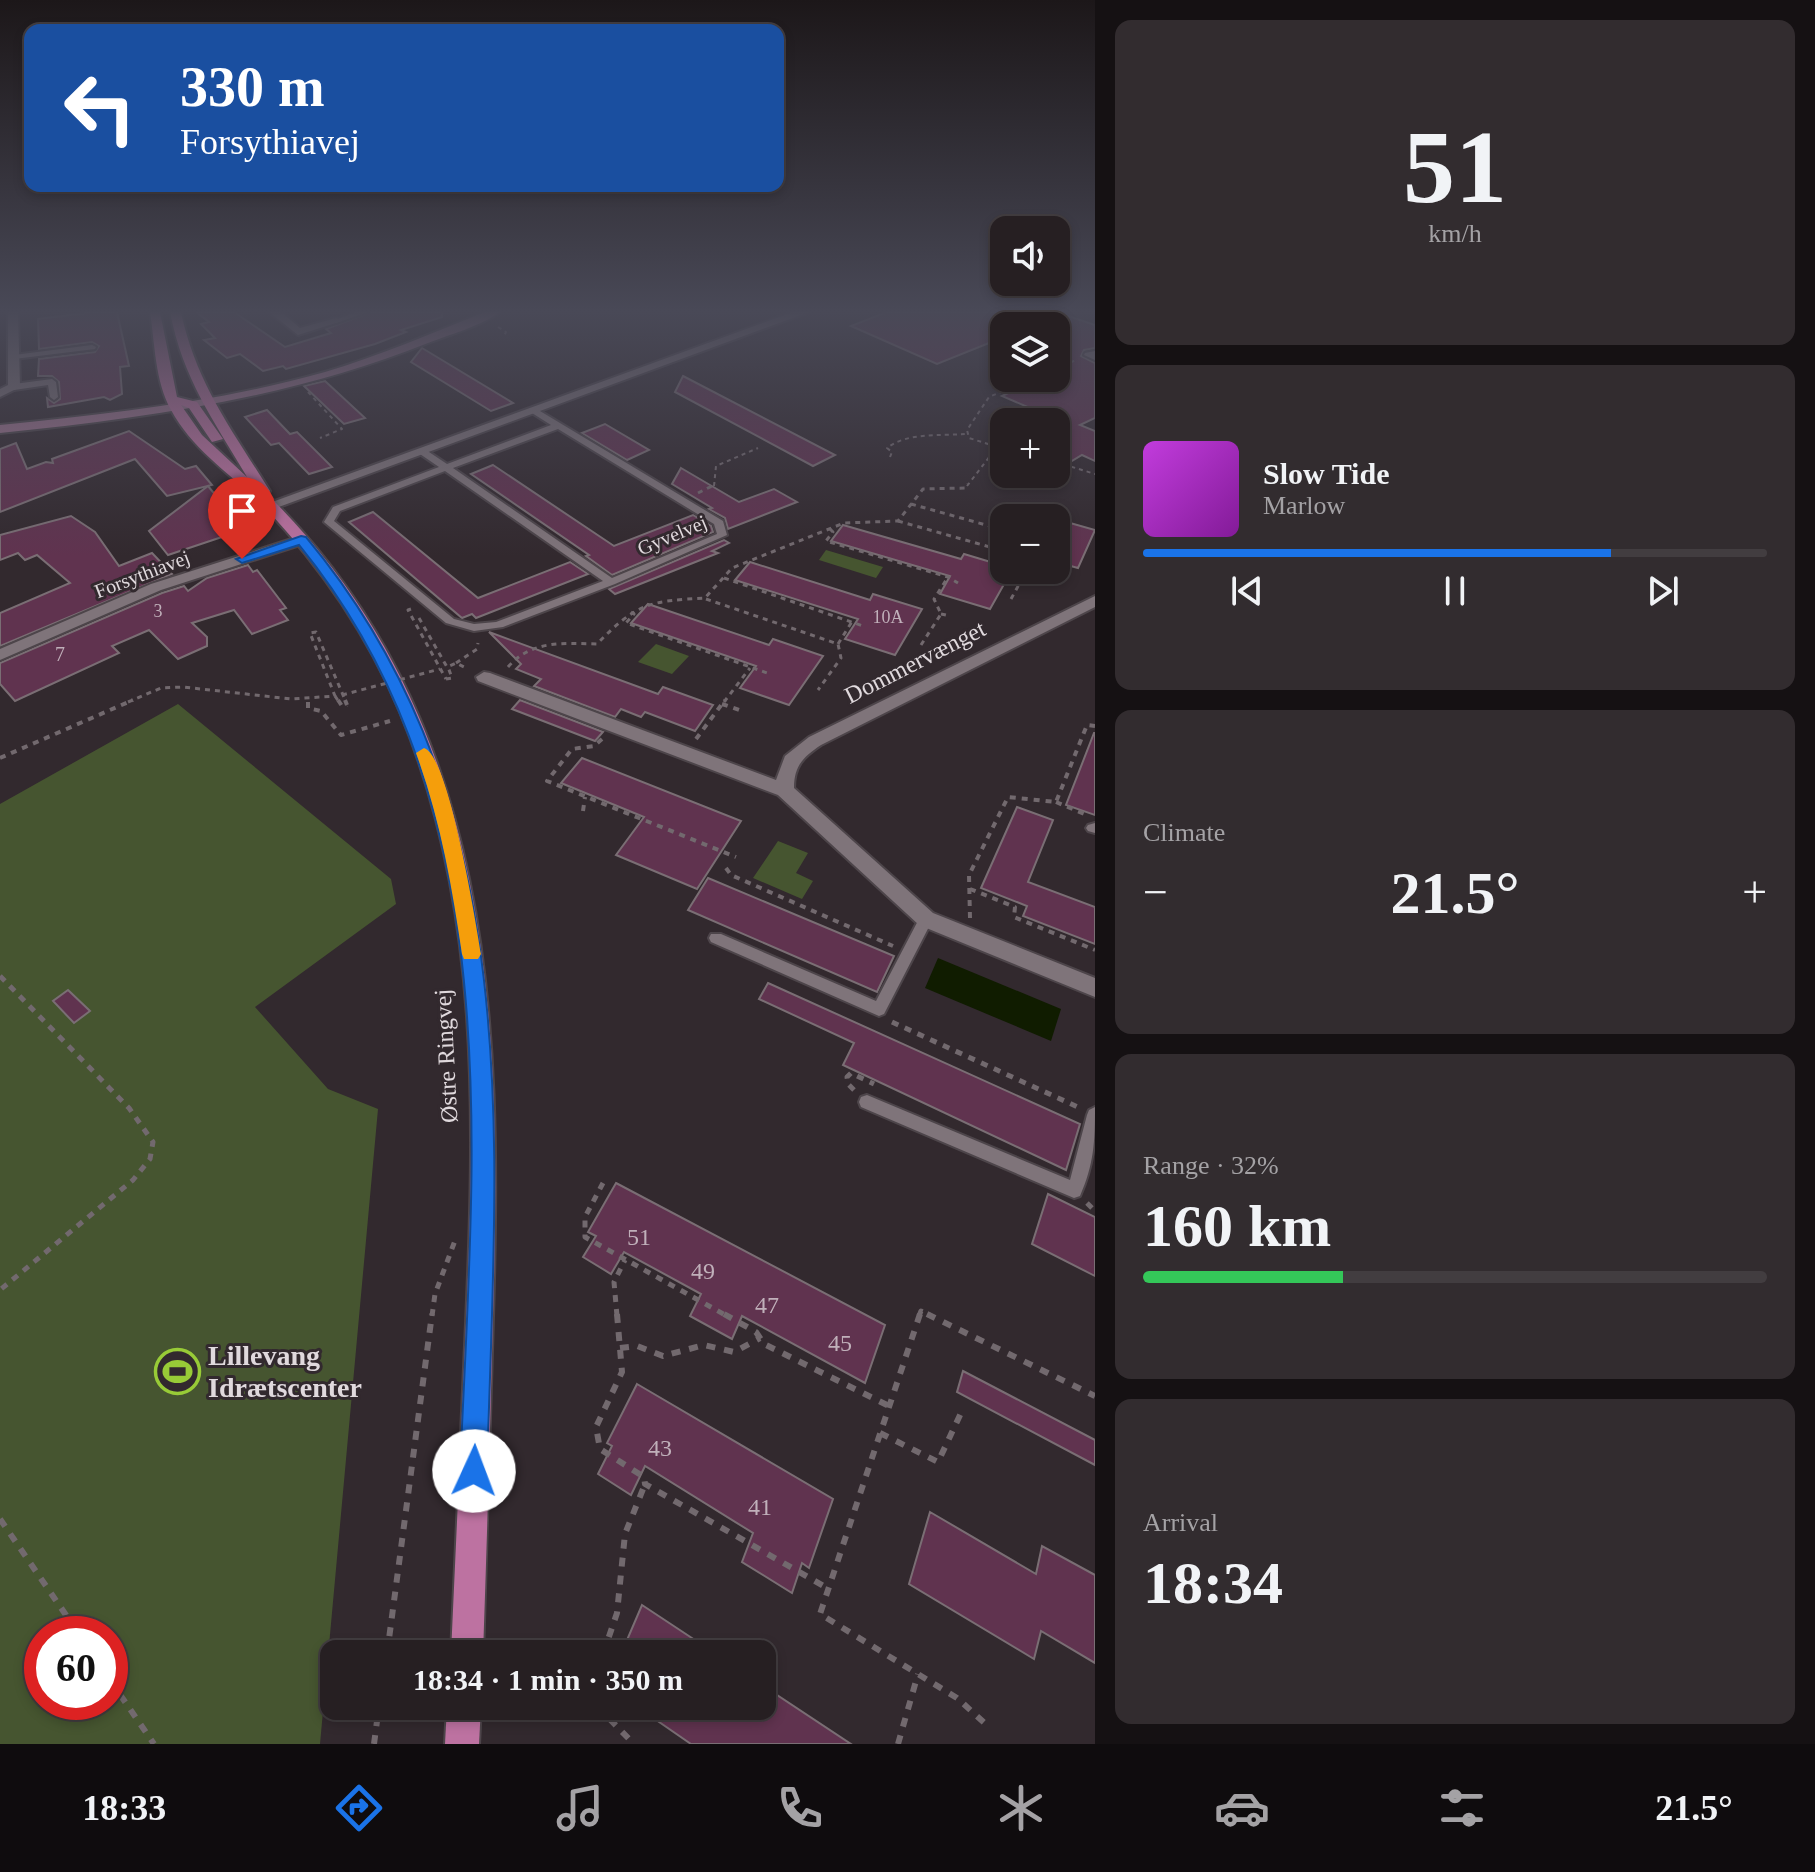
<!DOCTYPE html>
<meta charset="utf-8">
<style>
:root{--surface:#261f22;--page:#322c2f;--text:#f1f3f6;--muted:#a4a2a5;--line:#423d40;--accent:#1a73e8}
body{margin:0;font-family:Georgia,serif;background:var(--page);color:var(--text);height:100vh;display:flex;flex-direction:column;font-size:30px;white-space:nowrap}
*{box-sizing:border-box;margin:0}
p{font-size:26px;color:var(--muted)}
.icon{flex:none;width:44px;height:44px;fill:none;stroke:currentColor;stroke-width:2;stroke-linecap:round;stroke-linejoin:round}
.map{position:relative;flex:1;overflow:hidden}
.panel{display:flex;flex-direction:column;gap:20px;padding:20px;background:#151113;width:720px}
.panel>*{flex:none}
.top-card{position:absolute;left:24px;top:24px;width:760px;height:168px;border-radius:16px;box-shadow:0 4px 12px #0003,0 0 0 2px var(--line);background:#1a4fa0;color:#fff;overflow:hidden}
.buttons{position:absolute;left:990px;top:216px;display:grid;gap:16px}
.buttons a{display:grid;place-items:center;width:80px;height:80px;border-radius:16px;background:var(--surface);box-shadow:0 4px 12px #0003,0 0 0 2px var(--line);font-size:40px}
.speed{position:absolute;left:24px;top:1616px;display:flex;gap:16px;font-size:40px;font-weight:700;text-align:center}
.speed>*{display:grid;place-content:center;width:104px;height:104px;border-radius:50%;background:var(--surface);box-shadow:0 4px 12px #0003,0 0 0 2px var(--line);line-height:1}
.speed .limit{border:12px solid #d22;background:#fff;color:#111}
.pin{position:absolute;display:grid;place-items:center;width:68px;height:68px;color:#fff;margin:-82px -34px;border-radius:50% 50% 50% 0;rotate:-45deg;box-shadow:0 0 8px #0007}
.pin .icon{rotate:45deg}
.me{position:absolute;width:88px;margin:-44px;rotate:2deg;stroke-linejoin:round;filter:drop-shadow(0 0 6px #0008)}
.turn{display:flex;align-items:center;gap:28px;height:168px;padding:0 24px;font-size:36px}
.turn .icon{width:104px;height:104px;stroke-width:2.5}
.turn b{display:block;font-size:56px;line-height:68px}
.big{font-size:60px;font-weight:700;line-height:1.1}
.panel .widget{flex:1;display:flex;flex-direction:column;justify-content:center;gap:12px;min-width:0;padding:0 28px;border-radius:16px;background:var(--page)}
.panel .dial{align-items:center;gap:0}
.dial b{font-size:104px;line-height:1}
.song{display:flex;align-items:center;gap:24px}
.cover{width:96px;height:96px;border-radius:12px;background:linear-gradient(135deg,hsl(290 70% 55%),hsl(290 70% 35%))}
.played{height:8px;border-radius:4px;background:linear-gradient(90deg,var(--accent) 75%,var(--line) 75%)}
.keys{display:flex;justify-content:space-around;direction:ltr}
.heat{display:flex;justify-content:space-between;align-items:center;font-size:44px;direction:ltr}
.charge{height:12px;border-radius:6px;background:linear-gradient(90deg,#34c759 32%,var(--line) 0)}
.trip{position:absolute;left:320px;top:1640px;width:456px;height:80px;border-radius:16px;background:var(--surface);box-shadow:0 4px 12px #0003,0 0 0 2px var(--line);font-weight:700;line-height:80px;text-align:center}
.tab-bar{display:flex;height:128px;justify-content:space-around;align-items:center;background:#0f0c0e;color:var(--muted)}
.tab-bar .icon{width:56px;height:56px}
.tab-bar .on{color:var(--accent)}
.tab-bar b{font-size:36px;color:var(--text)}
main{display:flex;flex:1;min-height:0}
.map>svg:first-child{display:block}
.green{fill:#465530;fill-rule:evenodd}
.water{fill:#101c00}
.building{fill:#60334f;stroke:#7a6e74;stroke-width:2}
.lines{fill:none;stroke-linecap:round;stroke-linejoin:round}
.lane-casing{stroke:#4d454a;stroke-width:4}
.street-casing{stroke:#4d454a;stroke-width:4}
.secondary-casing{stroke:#4d454a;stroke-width:4}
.primary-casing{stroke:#4d454a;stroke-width:4}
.path-far4{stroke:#72696e;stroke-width:2;stroke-dasharray:4 4;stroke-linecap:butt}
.path-far3{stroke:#72696e;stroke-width:3;stroke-dasharray:5 5;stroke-linecap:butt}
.path-far2{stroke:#72696e;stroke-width:4;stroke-dasharray:6 6;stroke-linecap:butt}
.path-far1{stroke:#72696e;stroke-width:5;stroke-dasharray:7 7;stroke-linecap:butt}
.path{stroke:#72696e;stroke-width:6;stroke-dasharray:9 9;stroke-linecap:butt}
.lane{fill:#7f747a;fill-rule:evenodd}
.street{fill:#7f747a;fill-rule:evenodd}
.secondary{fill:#9e738e;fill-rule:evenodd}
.primary{fill:#bd72a1;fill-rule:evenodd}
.path-bridge{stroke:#72696e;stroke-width:3;stroke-dasharray:5 5;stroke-linecap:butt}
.route{fill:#1a73e8;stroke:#114b97;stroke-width:2}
.slow{fill:#f59e0b}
.labels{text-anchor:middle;stroke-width:6;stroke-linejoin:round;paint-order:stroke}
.far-number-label{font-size:18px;fill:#c0b0ba}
.far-street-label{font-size:20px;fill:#e0d9dd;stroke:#32292e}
.number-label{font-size:20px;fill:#c0b0ba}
.street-label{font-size:24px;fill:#e0d9dd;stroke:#32292e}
.near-number-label{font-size:24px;fill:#c0b0ba}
.near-poi-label{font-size:28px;font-weight:bold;fill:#e0d9dd;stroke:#32292e;text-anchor:start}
</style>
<main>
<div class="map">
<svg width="1095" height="1744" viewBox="0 0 1095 1744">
<rect width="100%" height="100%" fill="#32292e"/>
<g class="green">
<polygon points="826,550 883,567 876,578 819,560"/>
<polygon points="656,644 689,656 672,674 638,662"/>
<path d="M178,704L391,879L396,904L255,1007L328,1089L378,1109L320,1744H0V804ZM42,1634H110V1702H42Z"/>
<polygon points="778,841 808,853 796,873 813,881 802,899 753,878"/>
</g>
<polygon class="water" points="938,958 1061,1009 1051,1041 925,988"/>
<g class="building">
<polygon points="95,312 117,312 129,366 120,367 122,394 110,400 104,397 48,407 47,398 54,403 60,399 59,382 52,376 38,376 39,359 95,352 99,346 92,342 39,349 38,319"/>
<polygon points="196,312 234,312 285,347 331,333 326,329 371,312 442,312 442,317 401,330 406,332 375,344 286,369 283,366 263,371 240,354 227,358 204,340 215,338 201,324 209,322"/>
<polygon points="887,312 1004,312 1004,337 937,364 851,326"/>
<polygon points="1056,312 1095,325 1095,348 1084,350 1081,356 1095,363 1095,418 1080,425 1095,431 1095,461 1082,455 1070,462 1056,455 1056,419 1002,396 1040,378 1056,378"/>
<polygon points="422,348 513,403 491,411 411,362"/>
<polygon points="683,376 835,455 813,466 675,392"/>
<polygon points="325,381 365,418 344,424 304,386"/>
<polygon points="267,410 290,434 297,432 332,467 309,474 279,443 271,445 245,417"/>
<polygon points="605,424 649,450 627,460 582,433"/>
<polygon points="129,431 185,469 196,466 212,485 167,496 135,459 0,512 0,449 16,443 27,469 46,462 53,463 52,459"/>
<polygon points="493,465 614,546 693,515 711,526 713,532 612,575 586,556 589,555 471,474"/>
<polygon points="681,468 739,502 774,489 797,502 728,529 725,518 709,509 712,508 672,484"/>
<polygon points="208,486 235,519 216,525 225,536 168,555 149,531"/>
<polygon points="373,512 478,598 570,562 588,574 476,618 472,614 462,618 349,522"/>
<polygon points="71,516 95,532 119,566 152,553 172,574 0,646 0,613 70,583 37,555 25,560 18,553 0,560 0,535"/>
<polygon points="1056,519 1095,530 1078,568 1056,562"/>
<polygon points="843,525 961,559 964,554 1004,566 1004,570 1012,570 990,609 940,594 950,576 831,541"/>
<polygon points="724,540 729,543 712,551 718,553 615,594 609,589"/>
<polygon points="750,562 870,600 873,594 922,609 895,655 845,639 858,619 735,580"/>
<polygon points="248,565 253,572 257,570 286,608 280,610 288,620 252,634 234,610 192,623 207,637 207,646 178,659 149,630 112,646 119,653 15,701 0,684 0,663 162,593 184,586 188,591 207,578"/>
<polygon points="648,604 769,645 773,639 823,656 789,705 740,688 756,666 631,623"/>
<polygon points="489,632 658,694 663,687 713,705 695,731 645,712 641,717 621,709 615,717 534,686 541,679 516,669 521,664"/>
<polygon points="520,700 603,732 595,741 512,709"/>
<polygon points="1094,733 1095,733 1095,815 1066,805"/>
<polygon points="582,758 741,821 697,889 616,855 644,817 561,783"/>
<polygon points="1017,807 1053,820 1028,882 1095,907 1095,944 1023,916 1027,906 981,888"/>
<polygon points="708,878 894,956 877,992 688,910"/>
<polygon points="768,983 1080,1124 1066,1170 843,1065 854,1043 759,999"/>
<polygon points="68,990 90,1011 74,1023 53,1001"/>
<polygon points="616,1183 885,1325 865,1383 742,1316 732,1339 690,1316 701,1294 624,1252 611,1274 583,1257 596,1236 588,1232"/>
<polygon points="1048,1194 1095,1217 1095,1276 1032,1244"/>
<polygon points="963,1371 1095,1440 1095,1465 957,1392"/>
<polygon points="637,1384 833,1499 809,1568 802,1563 792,1593 742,1562 753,1533 645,1466 631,1495 598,1474 612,1446 607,1443"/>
<polygon points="930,1512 1036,1574 1042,1546 1095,1575 1095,1663 1041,1631 1034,1659 909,1584"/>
<polygon points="642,1605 716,1654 621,1654"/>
<polygon points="762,1685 851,1744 691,1744 636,1706 762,1706"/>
</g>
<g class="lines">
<defs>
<g id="lane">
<polygon points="356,312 368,312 336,323 332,321"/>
<polygon points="92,345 96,347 95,349 14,359 10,357 14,355"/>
<polygon points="1095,351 1095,360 1084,355 1085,353"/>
<polygon points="52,379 56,382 58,397 54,400 50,397 48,385 14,390 10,387 14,384"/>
<path d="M535,408L723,521L727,535L615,584L503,627L474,631L446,623L324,522L333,507L439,467L420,454V450H426L447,464L551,425L532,413L531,411ZM558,429L714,524L717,534L612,578L453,468ZM445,471L603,581L496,622L474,624L454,619L334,521L340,511Z"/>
<polygon points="1095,823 1095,833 1088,831 1086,828 1088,825"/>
<polygon points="926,913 931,915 933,919 884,1014 879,1016 711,942 709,938 711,934 721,934 876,1001 921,915"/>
<path d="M867,1095L1070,1180L1087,1115L1089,1110L1095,1107C1095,1142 1094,1164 1080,1196L1074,1198L861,1107L859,1102L861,1097Z"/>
</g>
<g id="street">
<polygon points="8,312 18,312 20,387 0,397 0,389 8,385"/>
<polygon points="269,312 281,312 300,328 336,318 342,321 298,335"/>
<polygon points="793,312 809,312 276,508 264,505"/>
<polygon points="301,536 308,540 306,543 161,590 0,660 0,649 151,584"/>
<path d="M1095,596V607L821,745C803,757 794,766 794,788L933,913L1095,978V997L919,925L778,795L478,681L476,677L484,672L490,673L776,780L785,756L809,737Z"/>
</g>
<path id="secondary" d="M485,312H500C481,326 451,334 428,343C290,398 147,418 0,433V425C109,414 219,402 325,372C379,356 432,333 485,312Z"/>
<g id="primary">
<path d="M150,312H160L177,397L197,402L223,439L212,442L189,408L181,405L202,435L247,477C213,419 183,379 170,312H181C196,383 232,430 270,491L267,494C495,719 502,1019 493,1317C490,1430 487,1542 483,1654H451C456,1544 461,1433 466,1323C475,1117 481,906 400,712C369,638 321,566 265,508C234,476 193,451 171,410C155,381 155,345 150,312Z"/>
<polygon points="447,1706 481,1706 479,1744 445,1744"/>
</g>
</defs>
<use href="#lane" class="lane-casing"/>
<use href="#street" class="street-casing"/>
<use href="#secondary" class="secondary-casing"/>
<use href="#primary" class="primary-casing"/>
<g class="path-far4">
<polyline points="498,327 506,332 504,336"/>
<polyline points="1056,369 1076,360"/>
<polyline points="308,392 342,429 320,438"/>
<polyline points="1004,449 969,438 967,430 989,397 1034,378"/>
<path d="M890,457L892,452L887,448C907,432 941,436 966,434"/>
<polyline points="1056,462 1095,474"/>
<polyline points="714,486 716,466 758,448"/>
<polyline points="967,486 997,447"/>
</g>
<g class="path-far3">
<polyline points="698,493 716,484"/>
<polyline points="911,504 1004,530"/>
<polyline points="898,521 1004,551"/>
<polyline points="830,529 833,532 826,541 948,577 958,583"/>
<polyline points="1027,571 1037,570"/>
<polyline points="724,578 863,626"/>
<polyline points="706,599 838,644 841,658 818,690"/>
<polyline points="1011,599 1027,570"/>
<polyline points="411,609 408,610 446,679"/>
<polyline points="631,612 634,614 626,623 770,674"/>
<polyline points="941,614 950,616"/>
<polyline points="419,618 447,667 456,663 468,669"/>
<polyline points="838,644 853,620"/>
<polyline points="921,645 941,614 934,599 948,577"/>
<polyline points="456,663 477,649 478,643"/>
<path d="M508,667C531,640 564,643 597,644C637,603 649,601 705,598L732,568L844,523L898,521L923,489L965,488L968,484"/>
<polyline points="446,679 452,678 448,667"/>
<polyline points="335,696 339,702"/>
<polyline points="128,702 161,688 183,687 291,699 335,696 310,633 316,632 346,702"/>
<polyline points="724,702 750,668"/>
</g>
<g class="path-far2">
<polyline points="338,700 342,706 347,705"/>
<polyline points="345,700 347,705"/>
<polyline points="308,702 308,708 321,711 341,735 390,721"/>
<polyline points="722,704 742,711"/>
<polyline points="602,739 594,746 572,749 547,781 736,857"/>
<polyline points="696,739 725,700"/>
<polyline points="0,758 133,700"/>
<polyline points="1056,802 1087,815"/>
<polyline points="583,811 585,797"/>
<polyline points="726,868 731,875 893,946"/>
<polyline points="970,889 1015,907 1014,917 1095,950"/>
<polyline points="970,918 969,875 1008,797 1056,802 1087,725 1095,726"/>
</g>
<g class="path-far1">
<polyline points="0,976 129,1108 153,1142 150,1159 133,1180 0,1290"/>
<polyline points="892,1022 1080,1108"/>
<polyline points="854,1090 848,1084 847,1077 851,1073 874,1084"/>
<polyline points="603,1183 585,1217 585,1237 727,1316"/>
<polyline points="1087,1203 1095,1211"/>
<polyline points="432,1316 435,1294 456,1238"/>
<polyline points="617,1316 614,1282 625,1260"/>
<polyline points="919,1316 921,1311 931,1316"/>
</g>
<g class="path">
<polyline points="617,1314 622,1372 596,1427 600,1449 644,1477 645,1484 829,1589"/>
<polyline points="724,1314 756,1332 764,1344 889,1406"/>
<polyline points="920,1314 820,1614 957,1698 989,1727"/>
<polyline points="927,1314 1095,1396"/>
<polyline points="620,1348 637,1346 663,1356 704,1345 734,1352 760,1338"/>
<polyline points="880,1433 938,1462 961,1413"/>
<polyline points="0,1519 79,1634"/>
<polyline points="387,1654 432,1314"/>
<polyline points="603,1654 617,1613 625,1534 645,1484"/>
<polyline points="110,1680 154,1744"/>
<polyline points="597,1706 634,1744"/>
<polyline points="374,1744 379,1706"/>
<polyline points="898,1744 918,1674"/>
</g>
<use href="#lane" class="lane"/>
<use href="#street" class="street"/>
<use href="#secondary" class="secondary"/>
<use href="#primary" class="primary"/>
<polyline class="path-bridge" points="342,695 440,669"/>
</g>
<linearGradient id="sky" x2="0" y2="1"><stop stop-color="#1c1719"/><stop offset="0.56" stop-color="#494957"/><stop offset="1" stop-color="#494957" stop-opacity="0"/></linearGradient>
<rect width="1095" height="556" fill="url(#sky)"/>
<path class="route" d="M301,536L306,537C531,807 496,1143 487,1471L483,1480L474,1484L464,1480L460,1471C473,1155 513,808 299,545L242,563L236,559Z"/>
<path class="slow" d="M424,748C449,755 476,924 481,954L478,959H464L462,954C452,886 440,818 416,753Z"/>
<defs>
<symbol id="stadium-ring" viewBox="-11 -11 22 22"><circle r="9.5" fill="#32292e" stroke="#98cb37" stroke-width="1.5"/><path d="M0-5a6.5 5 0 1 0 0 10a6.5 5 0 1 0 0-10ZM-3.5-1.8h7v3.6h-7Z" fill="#98cb37"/></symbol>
</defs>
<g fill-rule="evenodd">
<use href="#stadium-ring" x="152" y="1346" width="51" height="51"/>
</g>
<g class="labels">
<g class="far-number-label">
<text x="158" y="617">3</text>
<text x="888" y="623">10A</text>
</g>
<g class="far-street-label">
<text transform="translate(672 535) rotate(-23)" y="7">Gyvelvej</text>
<text transform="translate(142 574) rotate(-21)" y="7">Forsythiavej</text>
</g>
<g class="number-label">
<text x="60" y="661">7</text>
</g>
<g class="street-label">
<text transform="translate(915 662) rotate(-27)" y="8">Dommervænget</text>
<text transform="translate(446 1056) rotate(-93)" y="8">Østre Ringvej</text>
</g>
<g class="near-number-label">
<text x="639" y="1245">51</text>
<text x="703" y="1279">49</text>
<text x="767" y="1313">47</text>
<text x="840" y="1351">45</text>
<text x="660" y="1456">43</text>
<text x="760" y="1515">41</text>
</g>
<g class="near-poi-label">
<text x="208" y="1365">Lillevang<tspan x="208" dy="32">Idrætscenter</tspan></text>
</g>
</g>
</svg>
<div class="buttons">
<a><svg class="icon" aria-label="sound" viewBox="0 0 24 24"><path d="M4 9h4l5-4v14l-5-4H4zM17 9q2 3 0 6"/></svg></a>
<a><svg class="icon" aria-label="layers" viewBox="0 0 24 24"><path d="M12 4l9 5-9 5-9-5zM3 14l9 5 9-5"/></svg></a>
<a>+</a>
<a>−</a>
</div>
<div class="speed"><div class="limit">60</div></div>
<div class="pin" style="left:242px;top:559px;background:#d93025"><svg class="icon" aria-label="arrive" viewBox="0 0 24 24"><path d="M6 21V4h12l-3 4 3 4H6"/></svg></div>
<svg class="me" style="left:474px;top:1471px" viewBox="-20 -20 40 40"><circle r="19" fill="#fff"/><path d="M0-13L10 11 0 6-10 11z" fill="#1a73e8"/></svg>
<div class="trip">18:34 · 1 min · 350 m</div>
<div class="top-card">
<div class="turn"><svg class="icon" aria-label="left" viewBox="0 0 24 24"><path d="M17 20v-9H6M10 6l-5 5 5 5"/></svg><div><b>330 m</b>Forsythiavej</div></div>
</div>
</div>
<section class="panel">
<div class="widget dial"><b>51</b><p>km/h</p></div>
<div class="widget">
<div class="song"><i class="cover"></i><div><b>Slow Tide</b><p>Marlow</p></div></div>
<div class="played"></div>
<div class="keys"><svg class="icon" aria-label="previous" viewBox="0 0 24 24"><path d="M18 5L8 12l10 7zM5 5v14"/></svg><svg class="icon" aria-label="pause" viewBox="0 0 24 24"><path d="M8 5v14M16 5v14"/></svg><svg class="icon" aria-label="next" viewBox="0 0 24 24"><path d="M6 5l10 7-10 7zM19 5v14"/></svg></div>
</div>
<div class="widget"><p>Climate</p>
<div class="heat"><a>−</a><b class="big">21.5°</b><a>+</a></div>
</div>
<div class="widget"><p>Range · 32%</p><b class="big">160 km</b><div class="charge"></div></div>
<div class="widget"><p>Arrival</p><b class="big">18:34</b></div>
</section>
</main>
<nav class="tab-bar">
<b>18:33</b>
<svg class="icon on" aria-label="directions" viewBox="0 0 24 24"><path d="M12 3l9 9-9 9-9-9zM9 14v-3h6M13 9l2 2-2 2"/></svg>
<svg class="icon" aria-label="music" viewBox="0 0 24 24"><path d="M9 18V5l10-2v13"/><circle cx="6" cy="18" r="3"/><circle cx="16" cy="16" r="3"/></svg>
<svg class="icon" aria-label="phone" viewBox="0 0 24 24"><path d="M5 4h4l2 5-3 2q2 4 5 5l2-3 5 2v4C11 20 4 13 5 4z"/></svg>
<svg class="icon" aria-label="climate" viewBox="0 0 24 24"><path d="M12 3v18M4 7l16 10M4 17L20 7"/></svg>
<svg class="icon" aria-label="car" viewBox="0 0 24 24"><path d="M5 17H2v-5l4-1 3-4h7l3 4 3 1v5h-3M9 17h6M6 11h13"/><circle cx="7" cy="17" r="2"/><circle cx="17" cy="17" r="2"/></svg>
<svg class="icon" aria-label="filters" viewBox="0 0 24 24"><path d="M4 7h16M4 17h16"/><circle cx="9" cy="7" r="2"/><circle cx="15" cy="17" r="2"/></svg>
<b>21.5°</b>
</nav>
